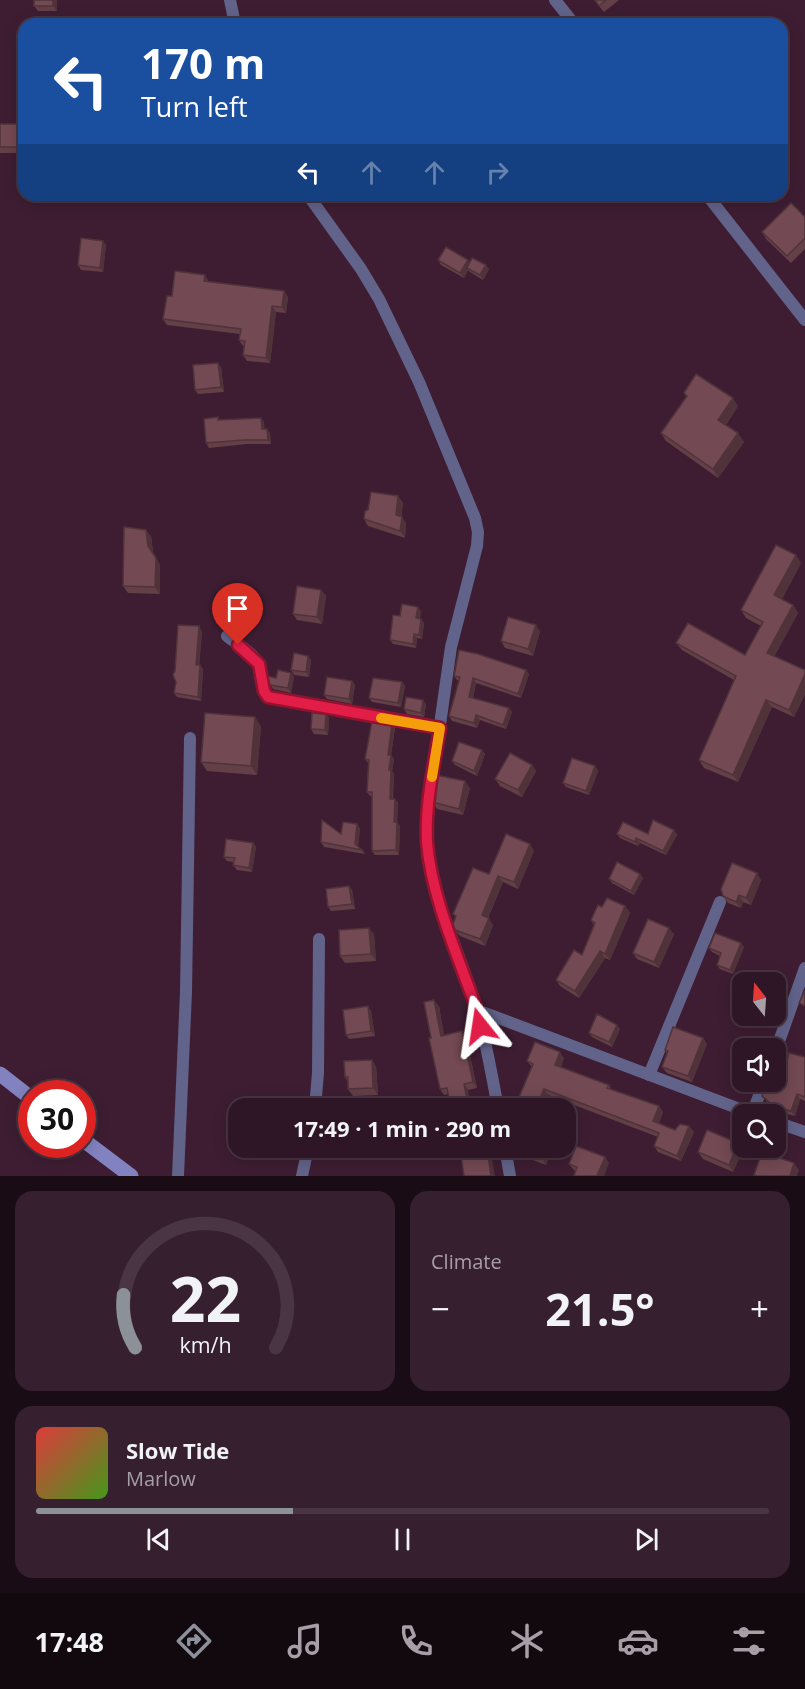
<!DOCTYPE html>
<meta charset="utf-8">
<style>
:root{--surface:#2e1626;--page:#361f2e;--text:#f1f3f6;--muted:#a79fa7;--line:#493543;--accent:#8c9099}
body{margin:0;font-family:"Open Sans",sans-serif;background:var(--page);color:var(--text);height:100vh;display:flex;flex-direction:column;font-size:22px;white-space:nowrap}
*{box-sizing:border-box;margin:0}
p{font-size:20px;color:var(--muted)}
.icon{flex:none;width:33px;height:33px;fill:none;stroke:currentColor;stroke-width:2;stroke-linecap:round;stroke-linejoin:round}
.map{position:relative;height:1176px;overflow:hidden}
.panel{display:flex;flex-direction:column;gap:15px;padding:15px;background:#190c15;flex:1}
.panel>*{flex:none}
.top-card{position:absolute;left:18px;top:18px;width:770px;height:183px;border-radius:18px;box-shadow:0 3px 15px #0003,0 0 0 2px var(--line);background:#1a4fa0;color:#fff;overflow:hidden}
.needle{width:39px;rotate:343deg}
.buttons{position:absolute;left:732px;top:972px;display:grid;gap:12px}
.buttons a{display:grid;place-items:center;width:54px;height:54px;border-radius:12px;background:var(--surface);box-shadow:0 3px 15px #0003,0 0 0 2px var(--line);font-size:30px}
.speed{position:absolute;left:18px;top:1080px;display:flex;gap:12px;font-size:30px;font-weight:700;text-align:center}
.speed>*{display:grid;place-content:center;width:78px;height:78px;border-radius:50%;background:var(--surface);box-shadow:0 3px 15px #0003,0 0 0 2px var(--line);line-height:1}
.speed .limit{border:9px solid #d22;background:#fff;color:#111}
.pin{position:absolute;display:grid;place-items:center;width:51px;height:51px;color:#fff;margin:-62px -26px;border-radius:50% 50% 50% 0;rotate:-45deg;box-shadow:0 0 6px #0007}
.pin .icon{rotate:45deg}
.me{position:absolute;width:66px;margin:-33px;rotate:345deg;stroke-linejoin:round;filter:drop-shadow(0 0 4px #0008)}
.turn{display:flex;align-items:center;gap:21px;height:126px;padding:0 24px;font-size:27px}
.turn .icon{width:78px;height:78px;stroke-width:2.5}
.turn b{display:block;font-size:42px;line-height:51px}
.lanes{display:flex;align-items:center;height:57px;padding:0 24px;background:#0003;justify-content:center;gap:30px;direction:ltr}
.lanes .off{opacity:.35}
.big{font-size:45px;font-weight:700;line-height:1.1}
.panel .widget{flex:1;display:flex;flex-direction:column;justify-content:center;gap:9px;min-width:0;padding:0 21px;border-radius:18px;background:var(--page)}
.panel .dial{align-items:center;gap:0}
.dial svg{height:156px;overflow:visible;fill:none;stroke:var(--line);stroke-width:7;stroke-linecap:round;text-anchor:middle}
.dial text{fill:var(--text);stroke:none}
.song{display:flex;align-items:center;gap:18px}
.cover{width:72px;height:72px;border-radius:9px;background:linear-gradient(135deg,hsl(0 70% 55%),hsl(100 70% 35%))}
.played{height:6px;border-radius:3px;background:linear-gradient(90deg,var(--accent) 35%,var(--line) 35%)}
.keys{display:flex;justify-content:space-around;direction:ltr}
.heat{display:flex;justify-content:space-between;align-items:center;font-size:33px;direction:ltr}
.panel .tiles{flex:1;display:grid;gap:15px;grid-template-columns:1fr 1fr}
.widget:last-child{grid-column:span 2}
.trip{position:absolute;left:228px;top:1098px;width:348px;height:60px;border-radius:18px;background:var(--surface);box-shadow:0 3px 15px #0003,0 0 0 2px var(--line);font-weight:700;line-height:60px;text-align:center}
.dock{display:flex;height:96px;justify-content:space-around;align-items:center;background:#12090f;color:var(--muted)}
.dock .icon{width:42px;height:42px}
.dock .selected{color:var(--accent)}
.dock b{font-size:27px;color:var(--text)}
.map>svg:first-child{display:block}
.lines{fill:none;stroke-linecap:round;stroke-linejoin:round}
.minor{stroke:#62638a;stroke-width:12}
.secondary{stroke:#8282c0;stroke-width:15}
.wall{fill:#633f47}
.shaded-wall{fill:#50333a}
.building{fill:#734953;stroke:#50333a;stroke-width:1.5}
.route-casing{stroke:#92132f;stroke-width:15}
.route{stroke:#e11d48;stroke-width:10}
.slow{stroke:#f59e0b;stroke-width:10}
</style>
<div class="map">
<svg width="805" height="1176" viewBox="0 0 805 1176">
<rect width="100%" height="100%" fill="#3e1d32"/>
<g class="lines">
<g class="minor">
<polyline points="230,0 235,24"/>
<polyline points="555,0 574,24"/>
<path d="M308,195L361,269L379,299L419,382L475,518L478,532L477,546L451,647L430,795C427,820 425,845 430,869C441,917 463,962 477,1009C486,1041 492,1076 498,1108"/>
<polyline points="707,195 805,320"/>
<path d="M227,636C237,644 254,653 259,665C264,676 260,688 268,697L439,728"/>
<polyline points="477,1010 753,1114"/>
<polyline points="776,1050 805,968"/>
<polyline points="649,1075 720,902"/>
<polyline points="315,1108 318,1073 319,939"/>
<polyline points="752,1114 764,1082"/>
<polyline points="776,1122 805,1132"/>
<polyline points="505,1148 510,1176"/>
<polyline points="178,1176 186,992 190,738"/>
<polyline points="302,1176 308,1148"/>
</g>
<g class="secondary">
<polyline points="0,1074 32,1099"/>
<polyline points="82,1139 131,1176"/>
</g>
</g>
<g class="wall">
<polygon points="34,0 57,0 57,11 38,11 34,6"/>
<polygon points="594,0 619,0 604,12"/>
<polygon points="0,124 24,124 24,191 21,191 17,185 17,153 0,153"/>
<polygon points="246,195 264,195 264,196 247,196"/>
<polygon points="805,217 805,249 791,263 766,239 762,232"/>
<polygon points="106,245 103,272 81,270 78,265"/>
<polygon points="438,260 470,262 489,269 483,280 470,272 468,270 464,278 441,265"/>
<polygon points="208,280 208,282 284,291 288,297 286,313 276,312 270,363 247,361 243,355 244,346 243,346 239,340 240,334 167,325 163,319 172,296"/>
<polygon points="221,367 224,392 198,394 195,390"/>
<polygon points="684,393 738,406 726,425 744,442 718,478 666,441 661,433 686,397"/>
<polygon points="218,417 219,420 264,422 264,429 270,433 271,444 247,444 209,448 206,443"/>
<polygon points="398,496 403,503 401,517 406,523 405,538 368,526 364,519 368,510"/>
<polygon points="151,536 153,552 160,565 160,594 128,593 123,586"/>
<polygon points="801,563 782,599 793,605 798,613 774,656 805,670 805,694 794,717 772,707 738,782 704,768 699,760 734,680 682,650 676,643 745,655 761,626 746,618 741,610"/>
<polygon points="321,590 326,596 322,624 297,620 293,614"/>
<polygon points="421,611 420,618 424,623 422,639 417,638 416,648 393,644 390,640 400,616"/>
<polygon points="202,631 199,665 203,669 201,701 177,697 174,693"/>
<polygon points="540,631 533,656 505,648 501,641"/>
<polygon points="311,660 309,677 294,675 291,670"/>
<polygon points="526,670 529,674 521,698 476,683 473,698 509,708 512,712 506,729 480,720 477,728 452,721 449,716 459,681 457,680 454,676"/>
<polygon points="291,673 294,677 291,693 273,689 270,685 276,678"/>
<polygon points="352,681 355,685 352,704 327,699 324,695"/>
<polygon points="402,682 405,686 401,707 372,702 369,698"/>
<polygon points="426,704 424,717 407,714 404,709"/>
<polygon points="326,714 329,718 328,735 314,734 311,729"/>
<polygon points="392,724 395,728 391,755 394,759 392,771 394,774 393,799 395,799 398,803 397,822 400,826 399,855 375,855 372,851 372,796 370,796 367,792 368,763 365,759"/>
<polygon points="261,726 257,775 207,771 201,762"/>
<polygon points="482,750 485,754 477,776 455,765 452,761"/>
<polygon points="532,765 536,771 522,797 500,786 495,779"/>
<polygon points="595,766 598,771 589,795 566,787 563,783"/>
<polygon points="470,788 463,815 437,809 432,802"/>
<polygon points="357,824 360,829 358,847 362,850 365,854 324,847 321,842 341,834"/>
<polygon points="674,830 677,835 666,855 640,843 638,846 620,838 617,834 648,834"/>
<polygon points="253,843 256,847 252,872 237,870 233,865 234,862 227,861 224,857"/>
<polygon points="534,851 518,889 503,882 488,918 493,925 485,946 460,936 455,930 456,918 453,914 489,874"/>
<polygon points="643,878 634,895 612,883 609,879"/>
<polygon points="761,880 751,905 743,902 741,908 728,903 723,896"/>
<polygon points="349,886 352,890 355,909 331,911 328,907"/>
<polygon points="625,906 630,913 610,960 605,958 579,998 560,986 556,980 582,955 594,925 591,920 602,907"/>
<polygon points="374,934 376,961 345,963 340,956"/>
<polygon points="674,934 659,968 637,959 633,953"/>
<polygon points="744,947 733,974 720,969 717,965 720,956 712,952 709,948"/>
<polygon points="439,1006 444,1035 462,1031 466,1037 477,1088 444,1095 440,1089 431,1038"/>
<polygon points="371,1011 375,1036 349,1039 346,1035"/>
<polygon points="620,1029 612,1047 592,1037 589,1033"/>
<polygon points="703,1038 707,1044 692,1082 667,1073 662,1067 667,1054 665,1050"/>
<polygon points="805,1057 805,1101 800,1099 795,1116 779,1112 766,1101 762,1096 781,1084"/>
<polygon points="564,1058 561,1067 609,1085 611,1089 663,1112 659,1123 675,1130 689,1126 694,1132 681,1161 658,1152 654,1146 658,1137 548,1095 543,1108 503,1108 517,1102 532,1067 527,1061"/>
<polygon points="376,1066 378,1095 353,1096 348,1089 348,1082 345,1077"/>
<polygon points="738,1143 743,1150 733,1172 703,1159 698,1152"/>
<polygon points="510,1148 552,1148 546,1165 514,1153"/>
<polygon points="609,1163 576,1171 574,1170 569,1164"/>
</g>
<g class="shaded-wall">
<polygon points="53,0 57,0 57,11 53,6"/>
<polygon points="103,241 106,245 103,272 100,268"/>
<polygon points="468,260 471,264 467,268 468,270 464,278 460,273"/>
<polygon points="486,265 489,269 483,280 480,275"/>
<polygon points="205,275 208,280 208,287 204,281"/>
<polygon points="284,291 288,297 286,313 282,307"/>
<polygon points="272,306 276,312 270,363 266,358"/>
<polygon points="218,363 221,367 224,392 221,387"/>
<polygon points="733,398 738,406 724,428 718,420"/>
<polygon points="261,418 264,422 265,434 262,429"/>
<polygon points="267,429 270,433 271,444 268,440"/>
<polygon points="738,433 744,442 718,478 713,469"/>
<polygon points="398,496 403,503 401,521 396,515"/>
<polygon points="402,517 406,523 405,538 400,531"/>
<polygon points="146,530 151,536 153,552 160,565 160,594 155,587"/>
<polygon points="796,555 801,563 780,603 774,595"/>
<polygon points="321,590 326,596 322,624 317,617"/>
<polygon points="793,605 798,613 772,661 767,653"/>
<polygon points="418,607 421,611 419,622 416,618"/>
<polygon points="421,619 424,623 422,639 419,635"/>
<polygon points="536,625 540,631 533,656 528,649"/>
<polygon points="199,626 202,631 199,669 196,665"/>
<polygon points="414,634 417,638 416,648 413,644"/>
<polygon points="308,656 311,660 309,677 306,672"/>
<polygon points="200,665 203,669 201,701 198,697"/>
<polygon points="526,670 529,674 521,698 518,694"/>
<polygon points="291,673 294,677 291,693 288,688"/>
<polygon points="805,674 805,694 794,717 789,710"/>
<polygon points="473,678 476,683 472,702 469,697"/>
<polygon points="352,681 355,685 352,704 349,699"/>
<polygon points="402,682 405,686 401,707 398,703"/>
<polygon points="423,700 426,704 424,717 421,713"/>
<polygon points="766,700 772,707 738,782 733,775"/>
<polygon points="509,708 512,712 506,729 503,725"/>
<polygon points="326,714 329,718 328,735 325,730"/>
<polygon points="476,715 480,720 477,728 474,723"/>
<polygon points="255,717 261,726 257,775 251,766"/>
<polygon points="392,724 395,728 391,755 394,759 392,771 394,774 392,803 390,799 388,755"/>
<polygon points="482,750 485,754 477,776 474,771"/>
<polygon points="532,765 536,771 522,797 518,790"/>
<polygon points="595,766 598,771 589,795 586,791"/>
<polygon points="465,781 470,788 463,815 459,809"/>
<polygon points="395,799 398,803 397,826 394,822"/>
<polygon points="397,822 400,826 399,855 396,850"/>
<polygon points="357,824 360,829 358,849 355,844"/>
<polygon points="674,830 677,835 666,855 663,851"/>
<polygon points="636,838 640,843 638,846 635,842"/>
<polygon points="253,843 256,847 252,872 249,868"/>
<polygon points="530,844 534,851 518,889 514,882"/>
<polygon points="757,873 761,880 751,905 746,898"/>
<polygon points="640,874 643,878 634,895 631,891"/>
<polygon points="498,876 503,882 486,922 482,915"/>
<polygon points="349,886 352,890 355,909 352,904"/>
<polygon points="739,895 743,902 741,908 736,902"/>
<polygon points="625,906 630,913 610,960 605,954"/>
<polygon points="489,918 493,925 485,946 480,939"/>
<polygon points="369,928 374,934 376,961 371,954"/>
<polygon points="669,928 674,934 659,968 654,962"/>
<polygon points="741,943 744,947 733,974 730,970"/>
<polygon points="600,951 605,958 579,998 575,991"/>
<polygon points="434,1000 439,1006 445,1042 441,1036"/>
<polygon points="368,1006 371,1011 375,1036 371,1031"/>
<polygon points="617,1025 620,1029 612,1047 609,1042"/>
<polygon points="462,1031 466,1037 477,1088 473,1082"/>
<polygon points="703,1038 707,1044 692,1082 688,1076"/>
<polygon points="560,1052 564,1058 559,1071 555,1065"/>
<polygon points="372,1060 376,1066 378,1095 373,1088"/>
<polygon points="464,1084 468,1090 472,1108 469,1108"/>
<polygon points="544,1089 548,1095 543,1108 536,1108"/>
<polygon points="797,1094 800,1099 795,1116 791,1111"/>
<polygon points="659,1106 663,1112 658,1127 653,1121"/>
<polygon points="689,1126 694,1132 681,1161 677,1156"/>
<polygon points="738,1143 743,1150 733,1172 729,1165"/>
<polygon points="487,1148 490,1148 495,1176 491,1176"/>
<polygon points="546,1148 552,1148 546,1165 542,1159"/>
<polygon points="605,1157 609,1163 604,1176 597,1176"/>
<polygon points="794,1163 799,1170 797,1176 790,1176"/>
</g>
<g class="building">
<rect x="34" y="0" width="19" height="6"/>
<polygon points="595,0 606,0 599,6"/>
<polygon points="0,124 24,124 24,185 17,185 17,147 0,147"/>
<polygon points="791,203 805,217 805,238 787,256 762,232"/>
<polygon points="81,238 103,241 100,268 78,265"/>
<polygon points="446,247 468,260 460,273 438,260"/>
<polygon points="472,258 486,265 480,275 467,268"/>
<polygon points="175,271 205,275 204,281 284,291 282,307 272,306 266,358 243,355 245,341 239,340 241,329 163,319 167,296 172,296"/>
<polygon points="218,363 221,387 195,390 193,365"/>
<polygon points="696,374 733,398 718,420 738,433 713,469 661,433 687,396 684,393"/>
<polygon points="218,417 218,420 261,418 262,429 267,429 268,440 244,440 206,443 204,419"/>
<polygon points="371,492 398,496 396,515 402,517 400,531 364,519 365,511 368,510"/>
<polygon points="124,527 146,530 148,546 156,558 155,587 123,586"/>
<polygon points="776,545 796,555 774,595 793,605 767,653 805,670 805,674 789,710 766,700 733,775 699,760 736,676 676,643 688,623 745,655 763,622 741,610"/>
<polygon points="297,586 321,590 317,617 293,614"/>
<polygon points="402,604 418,607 416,618 421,619 419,635 414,634 413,644 390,640 393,615 400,616"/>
<polygon points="508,617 536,625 528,649 501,641"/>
<polygon points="178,625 199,626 196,665 200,665 198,697 174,693 176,682 173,675 175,671"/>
<polygon points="459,650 478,654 526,670 518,694 473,678 469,697 509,708 503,725 476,715 474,723 449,716 460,677 454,676"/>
<polygon points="294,653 308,656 306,672 291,670"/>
<polygon points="278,670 291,673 288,688 270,685 267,676 276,678"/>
<polygon points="327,677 352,681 349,699 324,695"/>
<polygon points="373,678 402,682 398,703 369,698"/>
<polygon points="406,697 423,700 421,713 404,709"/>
<polygon points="205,713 255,717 251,766 201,762"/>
<polygon points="312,713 326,714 325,730 311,729"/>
<polygon points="372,721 392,724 388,755 391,755 389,770 391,770 390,799 395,799 394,822 397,822 396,850 372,851 372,792 367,792 369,760 365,759"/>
<polygon points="459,742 482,750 474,771 452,761"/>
<polygon points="510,753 532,765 518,790 495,779"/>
<polygon points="572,758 595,766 586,791 563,783"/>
<polygon points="436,775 465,781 459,809 432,802"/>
<polygon points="322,820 341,834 343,822 357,824 355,844 362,850 321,842"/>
<polygon points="653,820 674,830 663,851 636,838 635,842 617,834 623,822 648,834"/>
<polygon points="506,834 530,844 514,882 498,876 482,915 489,918 480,939 455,930 453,924 456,916 453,914 473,868 489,874"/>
<polygon points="226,839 253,843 249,868 233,865 235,858 224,857"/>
<polygon points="617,862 640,874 631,891 609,879"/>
<polygon points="732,863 757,873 746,898 739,895 736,902 723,896 721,889"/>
<polygon points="349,886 352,904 328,907 326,889"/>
<polygon points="607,898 625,906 605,954 600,951 575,991 556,980 574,950 582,955 595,923 591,920 598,905 602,907"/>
<polygon points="648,919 669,928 654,962 633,953"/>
<polygon points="369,928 371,954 340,956 339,930"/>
<polygon points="715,933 741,943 730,970 717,965 721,953 709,948"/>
<polygon points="805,991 805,1006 799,1003"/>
<polygon points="434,1000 441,1036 462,1031 473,1082 464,1084 469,1108 451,1108 447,1088 440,1089 429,1038 431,1038 424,1002"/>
<polygon points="368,1006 371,1031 346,1035 343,1010"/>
<polygon points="597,1014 617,1025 609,1042 589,1033"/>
<polygon points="673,1027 703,1038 688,1076 662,1067 668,1051 665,1050"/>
<polygon points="535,1042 560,1052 555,1065 609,1085 607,1088 659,1106 653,1121 675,1130 680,1124 689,1126 677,1156 654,1146 659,1133 544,1089 536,1108 503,1108 506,1099 517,1102 533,1064 527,1061"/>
<polygon points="789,1053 805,1057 805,1097 797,1094 791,1111 775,1107 762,1096 767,1082 781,1084"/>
<polygon points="372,1060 373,1088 348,1089 348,1077 345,1077 344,1061"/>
<polygon points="707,1130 738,1143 729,1165 698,1152"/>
<polygon points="576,1146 605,1157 597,1176 574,1176 577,1167 569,1164"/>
<polygon points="460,1148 487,1148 491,1176 464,1176"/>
<polygon points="511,1148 546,1148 542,1159"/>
<polygon points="762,1152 794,1163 790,1176 757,1176 754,1175"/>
</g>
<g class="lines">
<defs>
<path id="route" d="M238,645L259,664L264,691L268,697L440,728C434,765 425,804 427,842C431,896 459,959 477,1010L480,1026"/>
</defs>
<use href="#route" class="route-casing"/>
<use href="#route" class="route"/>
<polyline class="slow" points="381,718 440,728 432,777"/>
</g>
</svg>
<div class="buttons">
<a><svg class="needle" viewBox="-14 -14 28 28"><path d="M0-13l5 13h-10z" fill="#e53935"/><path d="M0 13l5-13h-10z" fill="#a79fa7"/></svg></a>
<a><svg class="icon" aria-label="sound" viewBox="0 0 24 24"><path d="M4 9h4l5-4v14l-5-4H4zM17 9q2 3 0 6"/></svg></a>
<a><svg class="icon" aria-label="search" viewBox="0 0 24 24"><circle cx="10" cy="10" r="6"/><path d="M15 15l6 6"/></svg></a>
</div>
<div class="speed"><div class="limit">30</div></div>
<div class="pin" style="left:238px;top:645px;background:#d93025"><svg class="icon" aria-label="arrive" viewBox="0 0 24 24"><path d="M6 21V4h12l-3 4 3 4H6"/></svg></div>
<svg class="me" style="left:480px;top:1026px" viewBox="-20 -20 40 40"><path d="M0-17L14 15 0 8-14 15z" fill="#e11d48" stroke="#fff" stroke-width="4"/></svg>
<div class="trip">17:49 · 1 min · 290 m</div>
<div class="top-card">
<div class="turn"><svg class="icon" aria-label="left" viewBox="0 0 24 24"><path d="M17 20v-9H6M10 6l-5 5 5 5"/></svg><div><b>170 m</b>Turn left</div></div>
<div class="lanes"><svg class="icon" aria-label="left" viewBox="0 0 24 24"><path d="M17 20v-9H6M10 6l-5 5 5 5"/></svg><svg class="icon off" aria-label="ahead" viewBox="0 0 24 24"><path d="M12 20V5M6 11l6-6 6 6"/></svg><svg class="icon off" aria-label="ahead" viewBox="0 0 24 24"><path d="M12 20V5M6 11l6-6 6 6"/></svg><svg class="icon off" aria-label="right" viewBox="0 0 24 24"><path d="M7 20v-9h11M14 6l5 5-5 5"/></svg></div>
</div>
</div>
<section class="panel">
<div class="tiles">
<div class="widget dial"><svg viewBox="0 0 100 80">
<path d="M14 69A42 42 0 1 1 86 69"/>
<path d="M14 69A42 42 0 0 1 8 42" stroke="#8c9099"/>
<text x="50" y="56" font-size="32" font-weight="700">22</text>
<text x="50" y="72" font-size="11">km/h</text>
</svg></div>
<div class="widget"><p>Climate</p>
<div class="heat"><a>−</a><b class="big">21.5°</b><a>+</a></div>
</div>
<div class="widget">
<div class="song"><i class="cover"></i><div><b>Slow Tide</b><p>Marlow</p></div></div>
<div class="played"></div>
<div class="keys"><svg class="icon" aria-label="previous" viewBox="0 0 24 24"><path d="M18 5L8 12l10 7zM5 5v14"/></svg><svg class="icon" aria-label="pause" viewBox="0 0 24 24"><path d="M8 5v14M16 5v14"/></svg><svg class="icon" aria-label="next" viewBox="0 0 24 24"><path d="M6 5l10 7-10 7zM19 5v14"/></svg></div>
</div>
</div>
</section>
<nav class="dock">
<b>17:48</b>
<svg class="icon selected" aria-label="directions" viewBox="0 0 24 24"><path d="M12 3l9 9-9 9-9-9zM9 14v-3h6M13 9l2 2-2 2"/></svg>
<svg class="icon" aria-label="music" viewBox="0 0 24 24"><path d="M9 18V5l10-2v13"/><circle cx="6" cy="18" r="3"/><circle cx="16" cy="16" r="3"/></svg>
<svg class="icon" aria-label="phone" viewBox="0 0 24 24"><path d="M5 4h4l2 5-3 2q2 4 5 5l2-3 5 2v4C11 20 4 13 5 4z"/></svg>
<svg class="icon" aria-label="climate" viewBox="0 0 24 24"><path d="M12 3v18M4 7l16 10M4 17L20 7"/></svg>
<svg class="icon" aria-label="car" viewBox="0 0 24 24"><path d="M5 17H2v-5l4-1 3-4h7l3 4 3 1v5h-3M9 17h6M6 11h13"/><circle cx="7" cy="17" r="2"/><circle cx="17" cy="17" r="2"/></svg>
<svg class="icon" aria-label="filters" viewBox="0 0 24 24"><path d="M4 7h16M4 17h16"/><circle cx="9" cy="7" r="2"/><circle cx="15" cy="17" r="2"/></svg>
</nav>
